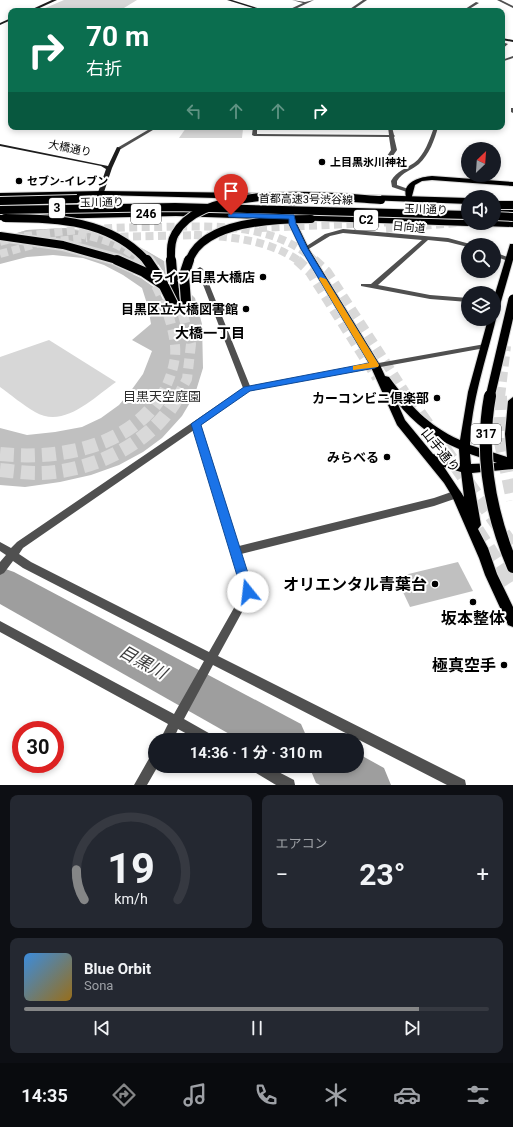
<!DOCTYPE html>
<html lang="ja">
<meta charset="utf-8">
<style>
:root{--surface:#171b24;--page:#242831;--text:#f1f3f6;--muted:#9ea1a6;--line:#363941;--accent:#858687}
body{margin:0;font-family:Roboto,"Noto Sans JP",sans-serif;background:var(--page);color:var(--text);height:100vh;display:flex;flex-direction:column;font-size:15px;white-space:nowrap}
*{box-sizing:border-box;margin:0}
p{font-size:13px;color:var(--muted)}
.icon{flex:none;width:22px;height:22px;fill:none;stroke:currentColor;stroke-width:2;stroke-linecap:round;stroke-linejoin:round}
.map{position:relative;height:785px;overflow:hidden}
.drawer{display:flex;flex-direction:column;gap:10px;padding:10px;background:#0d0f14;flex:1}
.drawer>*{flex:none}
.banner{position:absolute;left:8px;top:8px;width:497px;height:122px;border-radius:8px;box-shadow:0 2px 6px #0003;background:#0b6e4f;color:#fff;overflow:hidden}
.needle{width:26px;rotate:25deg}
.fabs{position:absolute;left:461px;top:142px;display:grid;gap:8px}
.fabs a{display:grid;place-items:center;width:40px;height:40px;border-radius:50%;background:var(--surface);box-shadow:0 2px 6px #0003;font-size:20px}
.speed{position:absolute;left:12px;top:721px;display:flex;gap:8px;font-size:20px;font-weight:700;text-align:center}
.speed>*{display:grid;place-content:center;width:52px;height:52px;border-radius:50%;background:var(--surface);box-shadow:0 2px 6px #0003;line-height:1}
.speed .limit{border:6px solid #d22;background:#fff;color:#111}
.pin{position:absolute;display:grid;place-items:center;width:34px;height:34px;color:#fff;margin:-41px -17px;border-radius:50% 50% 50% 0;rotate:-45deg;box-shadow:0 0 4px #0007}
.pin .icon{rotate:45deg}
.me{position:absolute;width:44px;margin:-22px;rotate:344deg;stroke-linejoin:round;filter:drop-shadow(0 0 3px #0008)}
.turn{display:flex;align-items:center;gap:14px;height:84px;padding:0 12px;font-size:18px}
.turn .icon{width:52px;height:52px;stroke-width:2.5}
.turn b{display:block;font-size:28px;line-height:34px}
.lanes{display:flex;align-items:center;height:38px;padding:0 12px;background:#0003;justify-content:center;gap:20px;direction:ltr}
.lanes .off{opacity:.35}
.big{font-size:30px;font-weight:700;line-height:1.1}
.drawer .widget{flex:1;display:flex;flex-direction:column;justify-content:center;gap:6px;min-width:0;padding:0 14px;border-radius:8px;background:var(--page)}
.drawer .dial{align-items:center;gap:0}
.dial svg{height:104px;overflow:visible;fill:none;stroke:var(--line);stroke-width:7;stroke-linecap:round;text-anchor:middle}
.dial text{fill:var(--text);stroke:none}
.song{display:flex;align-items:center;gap:12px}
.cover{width:48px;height:48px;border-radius:6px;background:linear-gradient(135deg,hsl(210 70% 55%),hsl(40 70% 35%))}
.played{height:4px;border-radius:2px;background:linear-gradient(90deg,var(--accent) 85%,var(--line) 85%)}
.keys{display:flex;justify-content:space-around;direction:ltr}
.heat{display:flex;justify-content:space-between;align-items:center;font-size:22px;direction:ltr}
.drawer .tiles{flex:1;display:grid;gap:10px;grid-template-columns:1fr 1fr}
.widget:last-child{grid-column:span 2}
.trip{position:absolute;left:148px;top:733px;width:216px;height:40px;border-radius:20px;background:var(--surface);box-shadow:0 2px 6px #0003;font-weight:700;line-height:40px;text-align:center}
.menu{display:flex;height:64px;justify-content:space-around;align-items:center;background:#090b0e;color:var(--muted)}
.menu .icon{width:28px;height:28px}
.menu .current{color:var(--accent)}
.menu b{font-size:18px;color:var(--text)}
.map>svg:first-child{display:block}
.green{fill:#d7d7d7}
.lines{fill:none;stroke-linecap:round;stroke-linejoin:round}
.river{fill:#9e9e9e;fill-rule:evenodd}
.building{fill:#c0c0c0}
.highway-tunnel-far3{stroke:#d9d9d9;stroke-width:8;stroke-dasharray:8 4.5;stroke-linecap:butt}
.highway-tunnel-far2{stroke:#d9d9d9;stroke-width:10;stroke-dasharray:10 5.5;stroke-linecap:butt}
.highway-tunnel-far1{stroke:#d9d9d9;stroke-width:14;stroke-dasharray:14 7;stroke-linecap:butt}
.highway-tunnel{stroke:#d9d9d9;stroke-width:17;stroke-dasharray:17 8;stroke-linecap:butt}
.primary-casing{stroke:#dbdbdb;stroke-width:2}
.highway-casing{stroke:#dbdbdb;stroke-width:2}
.street{fill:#505050;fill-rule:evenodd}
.secondary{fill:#1d1d1d;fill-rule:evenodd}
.primary{fill:#000;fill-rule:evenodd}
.highway{fill:#000;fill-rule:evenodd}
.primary-bridge-far1-casing{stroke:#dbdbdb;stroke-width:11;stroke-linecap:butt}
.primary-bridge-casing{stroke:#dbdbdb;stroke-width:14;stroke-linecap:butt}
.highway-bridge-far1-casing{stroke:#dbdbdb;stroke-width:10;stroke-linecap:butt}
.highway-bridge-casing{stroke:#dbdbdb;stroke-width:12;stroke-linecap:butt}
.primary-bridge-far1{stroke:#000;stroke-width:9}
.primary-bridge{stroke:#000;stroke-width:12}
.highway-bridge-far1{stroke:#000;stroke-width:8}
.highway-bridge{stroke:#000;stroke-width:10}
.route{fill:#1a73e8;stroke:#114b97}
.slow{fill:#f59e0b}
.poi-dot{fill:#000;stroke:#fff;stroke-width:1.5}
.labels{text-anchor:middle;stroke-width:4;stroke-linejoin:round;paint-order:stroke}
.far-street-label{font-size:11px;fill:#000;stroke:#fff}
.far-poi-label{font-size:11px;font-weight:bold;fill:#000;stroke:#fff;text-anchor:start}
.shield{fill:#fff;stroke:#4c4c4c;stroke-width:1}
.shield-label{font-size:12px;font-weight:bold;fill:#000}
.poi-label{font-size:13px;font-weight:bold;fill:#000;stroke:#fff;text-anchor:end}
.park-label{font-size:13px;fill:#2e2e2e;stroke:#fff}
.street-label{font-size:13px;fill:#000;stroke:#fff}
.neighbourhood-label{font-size:14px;font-weight:bold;fill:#000;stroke:#fff}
.near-poi-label{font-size:16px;font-weight:bold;fill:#000;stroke:#fff;text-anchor:end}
.near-water-label{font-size:17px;font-style:italic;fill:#3f3f3f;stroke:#fff}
</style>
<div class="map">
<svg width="513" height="785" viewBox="0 0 513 785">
<rect width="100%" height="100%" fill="#fff"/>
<g class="green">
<polygon points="64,0 137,0 119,11 60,11 43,9"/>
<polygon points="186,128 243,129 242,138 179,138"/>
<path d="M65,228L90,231L126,239L165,262L129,276C82,251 51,248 0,263V238L27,230Z"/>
<path d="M49,340L116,382C93,398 64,429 35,412C23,405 11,395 0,387V357Z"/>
<polygon points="436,439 454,453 454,455 452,458 446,457 431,443"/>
</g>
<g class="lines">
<g class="river">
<polygon points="0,567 14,572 301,724 308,740 240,740 0,604"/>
<polygon points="357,753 384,768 391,785 320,785 316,783 309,766 357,766"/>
</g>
</g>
<g class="building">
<polygon points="65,228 98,235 114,242 129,252 141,263 120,254 65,239 17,233 27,230"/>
<polygon points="0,242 62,251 113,265 141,278 158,290 170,313 175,317 181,314 182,307 187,309 192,305 192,295 195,298 202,324 203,368 195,394 182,416 162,438 143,452 119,465 91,475 60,482 25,487 0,485 0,428 27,435 55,432 82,427 101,418 119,405 130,392 143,374 152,351 132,340 151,324 148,307 142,288 123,275 104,265 83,258 53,255 27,257 0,264"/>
<polygon points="140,247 164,261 166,276 153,256"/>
<polygon points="458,562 473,591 410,607 396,577"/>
</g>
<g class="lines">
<g class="highway-tunnel-far3">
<polyline points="259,228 395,222"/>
<polyline points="386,229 468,222"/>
<path d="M42,234C81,229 119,227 158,227C210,226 275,222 315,261"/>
<path d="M78,234C101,238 122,244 140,261"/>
<path d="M194,235C231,237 267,239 299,261"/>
<polyline points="108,237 201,235"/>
<polyline points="0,242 19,237 48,233"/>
<polyline points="0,254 43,242 87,238"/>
</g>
<g class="highway-tunnel-far2">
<path d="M139,260C157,278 178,331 175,357C173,371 168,385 160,397"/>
<polyline points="297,260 310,272 377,378"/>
<polyline points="314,260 327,272 408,397"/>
<polyline points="177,397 187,379 191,344 180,304"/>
<polyline points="500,397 506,346"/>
</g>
<g class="highway-tunnel-far1">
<polyline points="407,396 513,547"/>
<polyline points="500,396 501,442 513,500"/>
<path d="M0,454C57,460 128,448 161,396"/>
<path d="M0,470C12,471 25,473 37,473C90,473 153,444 178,396"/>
<polyline points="477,530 502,569"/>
</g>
<polyline class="highway-tunnel" points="502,568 513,585"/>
<defs>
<g id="primary">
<path d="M432,176L513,182V186L432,180L422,181L415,185L411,200H407C400,183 418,177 432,176Z"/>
<path d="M288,195L293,196L297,224L309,249L380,365L385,376L389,377C410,405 427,425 460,440L468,392L488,319H494V317L496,319C486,360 471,402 470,445L507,457L505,434L508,401L513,397V469L472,473L481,525L478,529L488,548L497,574L513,607V627L508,625L485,575L479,558L452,496L444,483L397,425L370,365L301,249L289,224ZM397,402C413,423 435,439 459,449L460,463L433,454L405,420ZM470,454L497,463L471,464ZM444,467L461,472L464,497Z"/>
<polygon points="510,244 513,244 513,260 498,312 494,315 494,297"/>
</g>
<g id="highway">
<polygon points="101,191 255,193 259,196 255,199 101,195 0,199 0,193"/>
<polygon points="369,195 468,198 468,204 366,200 366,196"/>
<rect x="494" y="206" width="19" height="6"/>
<polygon points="117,211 234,212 468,220 468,223 472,223 468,226 176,216 0,220 0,214"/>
<polygon points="494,221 513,221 513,227 483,226 479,223 494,223"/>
<polygon points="172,269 177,272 181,310 176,313 171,310 167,272"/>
</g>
</defs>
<use href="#primary" class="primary-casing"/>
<use href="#highway" class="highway-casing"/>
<g class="street">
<polygon points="292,0 305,2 314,0 291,11 286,11 303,3"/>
<polygon points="363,0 367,0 351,11 347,11"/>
<polygon points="497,0 501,0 513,6 513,8"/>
<polygon points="476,2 479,3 466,11 462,11"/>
<polygon points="505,43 508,44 502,49 502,46"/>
<polygon points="513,56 513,58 504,61 502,60"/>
<polygon points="511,108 513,108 513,113 511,112"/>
<polygon points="153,127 158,127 121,149 117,148"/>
<polygon points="253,127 257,127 257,134 389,135 388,127 392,127 394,135 395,136 394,137 397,150 392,157 388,157 387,156 391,150 389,137 254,136 252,135"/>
<path d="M434,127H438C435,139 429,155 419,164C412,170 402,172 397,181V185L411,190V192H407L392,187L391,181C397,171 405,169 414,163C424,156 430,139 434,127Z"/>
<polygon points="343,229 448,238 470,244 471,245 468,245 468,247 448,242 428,240 378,285 430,295 468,298 468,302 430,299 361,286 361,284 371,284 422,240 343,233 330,236 307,250 305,251 302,249 325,234"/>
<polygon points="494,252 510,258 511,259 508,261 494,256"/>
<path d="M200,267L203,269L250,386L485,344L489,346L485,348L249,391L201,425L239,546L434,498L457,490L460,491L462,494L460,497L434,506L241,554L253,592L218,656L465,780L466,785H447L213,665L184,719L214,736L216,740H198L178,729L173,740H160L168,724L0,632V621L174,714L204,661L23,568L13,561L4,573L0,575V562L6,555L0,551V542L11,548L17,542L243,388L197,269ZM194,430L243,592L209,652L31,562L19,554L23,548Z"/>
<polygon points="155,753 155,766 158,766 147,785 134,785 151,755"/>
<polygon points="249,766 267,766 294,780 295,785 276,785 251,770"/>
</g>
<g class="secondary">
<polygon points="52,0 57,0 33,11 28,11"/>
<polygon points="227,0 232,0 267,11 262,11"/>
<polygon points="11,18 11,20 0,25 0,23"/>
<polygon points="502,38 513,40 513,42 502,40"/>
<polygon points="0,144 108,166 117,147 121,148 112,168 97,213 94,215 91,213 106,169 101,166 0,146"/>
</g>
<use href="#primary" class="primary"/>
<use href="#highway" class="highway"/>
<defs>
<polyline id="primary-bridge-far1" points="490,397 513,299"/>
<path id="primary-bridge" d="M490,396C479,455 490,512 513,567"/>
<g id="highway-bridge-far1">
<polyline points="0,201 77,199"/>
<polyline points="494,205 513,205"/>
<polyline points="0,210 175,207 468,215"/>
<polyline points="494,216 513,217"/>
<path d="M5,218C57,218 110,220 147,261"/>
<polyline points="0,236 63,245 120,261"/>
<path d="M171,261C171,252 170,242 175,234C203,182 331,197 381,200"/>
<path d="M189,261C203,221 276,219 311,219"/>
</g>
<g id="highway-bridge">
<polyline points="117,260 144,272 162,284"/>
<polyline points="147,260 162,282 176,310"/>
<polyline points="171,260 172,272"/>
<polyline points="186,302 184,275 189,260"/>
</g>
</defs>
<use href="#primary-bridge-far1" class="primary-bridge-far1-casing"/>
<use href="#primary-bridge" class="primary-bridge-casing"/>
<use href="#highway-bridge-far1" class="highway-bridge-far1-casing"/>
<use href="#highway-bridge" class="highway-bridge-casing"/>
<use href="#primary-bridge-far1" class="primary-bridge-far1"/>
<use href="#primary-bridge" class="primary-bridge"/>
<use href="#highway-bridge-far1" class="highway-bridge-far1"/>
<use href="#highway-bridge" class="highway-bridge"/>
</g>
<polygon class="route" points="231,213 294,215 296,224 308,249 379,365 375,368 250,391 201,425 254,592 252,596 248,598 244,596 242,592 191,424 244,387 369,363 301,249 289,224 289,219 229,217 228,215"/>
<polygon class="slow" points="320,277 326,279 379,365 378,367 353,370 353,366 369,363 319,279"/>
<g class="poi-dot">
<circle cx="322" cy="162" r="4"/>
<circle cx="19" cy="181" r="4"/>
<circle cx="263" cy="277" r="4"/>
<circle cx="246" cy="309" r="4"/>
<circle cx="437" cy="398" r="4"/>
<circle cx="387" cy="457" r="4"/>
<circle cx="435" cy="584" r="4"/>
<circle cx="473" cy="602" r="4"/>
<circle cx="504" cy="665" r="4"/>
</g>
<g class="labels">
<g class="far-street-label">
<text transform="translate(70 148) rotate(11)" y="4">大橋通り</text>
<text transform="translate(306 199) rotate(1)" y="4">首都高速3号渋谷線</text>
<text transform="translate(102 202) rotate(-1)" y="4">玉川通り</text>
<text transform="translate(426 209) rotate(2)" y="4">玉川通り</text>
<text transform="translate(409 227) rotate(5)" y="4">日向道</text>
</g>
<g class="far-poi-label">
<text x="330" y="166">上目黒氷川神社</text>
<text x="27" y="185">セブン-イレブン</text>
</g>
<g class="shield">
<rect x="49" y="198" width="16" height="20" rx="3"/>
<rect x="131" y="204" width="30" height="20" rx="3"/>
<rect x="354" y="210" width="24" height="20" rx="3"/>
<rect x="471" y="424" width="30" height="20" rx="3"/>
</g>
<g class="shield-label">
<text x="57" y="212">3</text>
<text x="146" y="218">246</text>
<text x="366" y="224">C2</text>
<text x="486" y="438">317</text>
</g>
<g class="poi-label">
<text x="255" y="282">ライフ目黒大橋店</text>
<text x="238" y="314">目黒区立大橋図書館</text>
<text x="429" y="403">カーコンビニ倶楽部</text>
<text x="379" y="462">みらべる</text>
</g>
<g class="park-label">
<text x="162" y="401">目黒天空庭園</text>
</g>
<g class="street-label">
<text transform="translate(441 450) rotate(51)" y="5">山手通り</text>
</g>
<g class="neighbourhood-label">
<text x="210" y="338">大橋一丁目</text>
</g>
<g class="near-poi-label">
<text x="427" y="590">オリエンタル青葉台</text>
<text x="473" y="624" text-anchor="middle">坂本整体</text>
<text x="496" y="671">極真空手</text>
</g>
<g class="near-water-label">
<text transform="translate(143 662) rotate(29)" y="6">目黒川</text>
</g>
</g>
</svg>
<div class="fabs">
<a><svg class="needle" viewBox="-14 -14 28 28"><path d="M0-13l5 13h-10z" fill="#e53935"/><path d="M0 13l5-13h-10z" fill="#9ea1a6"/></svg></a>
<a><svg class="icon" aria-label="sound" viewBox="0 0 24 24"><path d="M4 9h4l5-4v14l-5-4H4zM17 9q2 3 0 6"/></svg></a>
<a><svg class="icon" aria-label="search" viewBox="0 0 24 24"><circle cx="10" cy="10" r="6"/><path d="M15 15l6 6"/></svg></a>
<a><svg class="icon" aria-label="layers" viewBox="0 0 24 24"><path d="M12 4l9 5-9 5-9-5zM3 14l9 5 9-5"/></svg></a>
</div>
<div class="speed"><div class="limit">30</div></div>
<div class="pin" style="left:231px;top:215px;background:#d93025"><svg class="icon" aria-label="arrive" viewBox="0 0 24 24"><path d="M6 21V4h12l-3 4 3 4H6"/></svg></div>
<svg class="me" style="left:248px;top:592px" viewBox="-20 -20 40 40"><circle r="19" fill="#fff"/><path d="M0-13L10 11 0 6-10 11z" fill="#1a73e8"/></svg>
<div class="trip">14:36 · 1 分 · 310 m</div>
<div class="banner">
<div class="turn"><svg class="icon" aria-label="right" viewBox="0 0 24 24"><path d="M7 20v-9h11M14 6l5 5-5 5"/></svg><div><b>70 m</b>右折</div></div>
<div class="lanes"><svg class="icon off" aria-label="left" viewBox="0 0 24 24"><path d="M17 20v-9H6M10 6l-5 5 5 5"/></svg><svg class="icon off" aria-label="ahead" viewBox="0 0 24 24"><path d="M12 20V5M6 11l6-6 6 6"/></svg><svg class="icon off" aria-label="ahead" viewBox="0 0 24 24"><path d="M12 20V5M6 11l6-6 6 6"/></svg><svg class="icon" aria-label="right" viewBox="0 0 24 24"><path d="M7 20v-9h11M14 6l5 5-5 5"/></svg></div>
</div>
</div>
<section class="drawer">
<div class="tiles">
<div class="widget dial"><svg viewBox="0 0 100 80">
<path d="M14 69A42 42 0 1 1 86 69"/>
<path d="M14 69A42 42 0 0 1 8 46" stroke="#858687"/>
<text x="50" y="56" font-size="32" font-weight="700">19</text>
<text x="50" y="72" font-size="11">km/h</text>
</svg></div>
<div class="widget"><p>エアコン</p>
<div class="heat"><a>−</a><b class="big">23°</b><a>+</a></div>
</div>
<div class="widget">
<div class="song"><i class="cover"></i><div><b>Blue Orbit</b><p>Sona</p></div></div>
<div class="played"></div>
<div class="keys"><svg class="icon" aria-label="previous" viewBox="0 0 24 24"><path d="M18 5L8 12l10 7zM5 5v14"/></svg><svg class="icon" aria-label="pause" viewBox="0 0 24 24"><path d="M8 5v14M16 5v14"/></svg><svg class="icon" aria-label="next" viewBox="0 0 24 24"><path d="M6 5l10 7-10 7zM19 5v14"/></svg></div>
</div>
</div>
</section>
<nav class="menu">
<b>14:35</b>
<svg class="icon current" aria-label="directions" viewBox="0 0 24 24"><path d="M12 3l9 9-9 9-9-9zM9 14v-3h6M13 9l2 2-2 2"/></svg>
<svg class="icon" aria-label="music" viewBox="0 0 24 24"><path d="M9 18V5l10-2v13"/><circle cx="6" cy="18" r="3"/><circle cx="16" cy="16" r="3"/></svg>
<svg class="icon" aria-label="phone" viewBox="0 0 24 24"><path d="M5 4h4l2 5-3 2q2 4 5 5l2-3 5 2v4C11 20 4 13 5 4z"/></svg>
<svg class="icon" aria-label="climate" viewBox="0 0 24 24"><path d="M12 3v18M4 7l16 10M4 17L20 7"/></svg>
<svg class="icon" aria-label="car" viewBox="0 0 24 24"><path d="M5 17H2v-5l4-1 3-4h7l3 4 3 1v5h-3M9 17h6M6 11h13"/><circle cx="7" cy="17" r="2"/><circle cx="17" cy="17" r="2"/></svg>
<svg class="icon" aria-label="filters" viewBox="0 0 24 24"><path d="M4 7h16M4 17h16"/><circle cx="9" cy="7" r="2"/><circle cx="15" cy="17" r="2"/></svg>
</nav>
